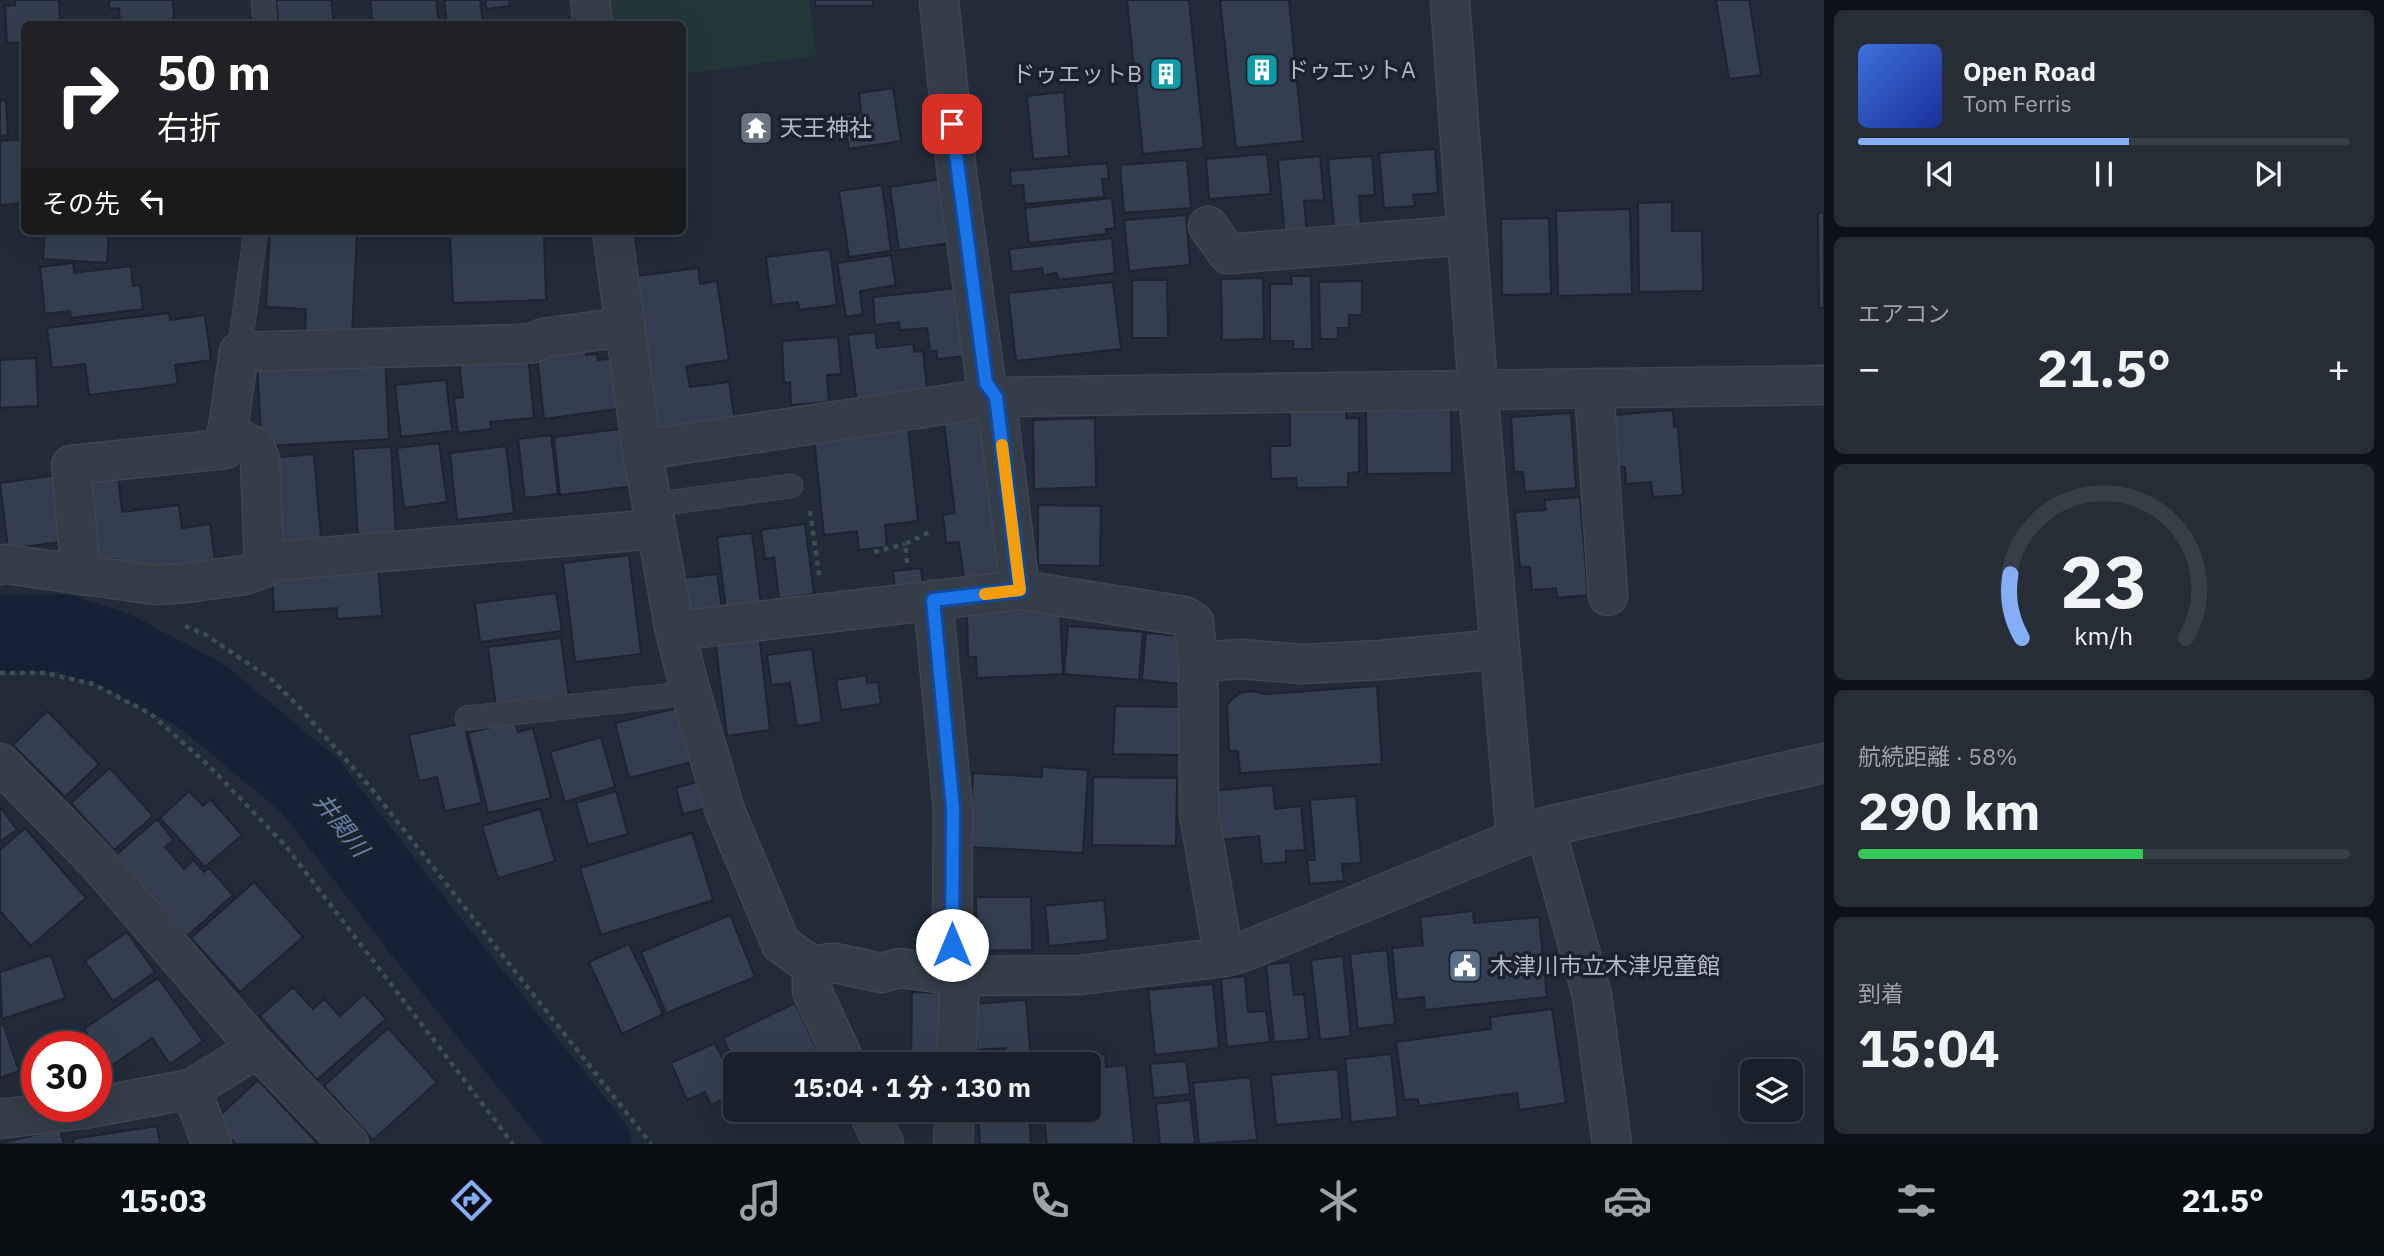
<!DOCTYPE html>
<html lang="ja">
<meta charset="utf-8">
<style>
:root{--surface:#19202b;--page:#262d37;--text:#f1f3f6;--muted:#9fa3a9;--line:#373e47;--accent:#84aef6}
body{margin:0;font-family:"IBM Plex Sans","Noto Sans JP",sans-serif;background:var(--page);color:var(--text);height:100vh;display:flex;flex-direction:column;font-size:26px;white-space:nowrap}
*{box-sizing:border-box;margin:0}
p{font-size:23px;color:var(--muted)}
.icon{flex:none;width:38px;height:38px;fill:none;stroke:currentColor;stroke-width:2;stroke-linecap:round;stroke-linejoin:round}
.map{position:relative;flex:1;overflow:hidden}
.details{display:flex;flex-direction:column;gap:10px;padding:10px;background:#0e1218;width:560px}
.details>*{flex:none}
.banner{position:absolute;left:21px;top:21px;width:665px;height:214px;border-radius:10px;box-shadow:0 7px 28px #0002,0 0 0 2px var(--line);background:#202124;color:#fff;overflow:hidden}
.fabs{position:absolute;left:1740px;top:1059px;display:grid;gap:14px}
.fabs a{display:grid;place-items:center;width:63px;height:63px;border-radius:10px;background:var(--surface);box-shadow:0 7px 28px #0002,0 0 0 2px var(--line);font-size:35px}
.speed{position:absolute;left:21px;top:1031px;display:flex;gap:14px;font-size:35px;font-weight:700;text-align:center}
.speed>*{display:grid;place-content:center;width:91px;height:91px;border-radius:50%;background:var(--surface);box-shadow:0 7px 28px #0002,0 0 0 2px var(--line);line-height:1}
.speed .limit{border:10px solid #d22;background:#fff;color:#111}
.pin{position:absolute;display:grid;place-items:center;width:60px;height:60px;color:#fff;margin:-30px;border-radius:14px;box-shadow:0 4px 10px #0006}
.me{position:absolute;width:77px;margin:-38px;rotate:0deg;stroke-linejoin:round;filter:drop-shadow(0 0 5px #0008)}
.turn{display:flex;align-items:center;gap:24px;height:147px;padding:0 21px;font-size:32px}
.turn .icon{width:91px;height:91px;stroke-width:2.5}
.turn b{display:block;font-size:49px;line-height:60px}
.then{display:flex;align-items:center;height:66px;padding:0 21px;background:#0003;gap:14px;font-size:26px}
.big{font-size:52px;font-weight:800;line-height:1.1}
.details .card{flex:1;display:flex;flex-direction:column;justify-content:center;gap:10px;min-width:0;padding:0 24px;border-radius:10px;background:var(--page)}
.details .dial{align-items:center;gap:0}
.dial svg{height:182px;overflow:visible;fill:none;stroke:var(--line);stroke-width:7;stroke-linecap:round;text-anchor:middle}
.dial text{fill:var(--text);stroke:none}
.song{display:flex;align-items:center;gap:21px}
.cover{width:84px;height:84px;border-radius:10px;background:linear-gradient(135deg,hsl(220 70% 55%),hsl(230 70% 35%))}
.played{height:7px;border-radius:4px;background:linear-gradient(90deg,var(--accent) 55%,var(--line) 55%)}
.keys{display:flex;justify-content:space-around;direction:ltr}
.heat{display:flex;justify-content:space-between;align-items:center;font-size:38px;direction:ltr}
.charge{height:10px;border-radius:5px;background:linear-gradient(90deg,#34c759 58%,var(--line) 0)}
.trip{position:absolute;left:723px;top:1052px;width:378px;height:70px;border-radius:10px;background:var(--surface);box-shadow:0 7px 28px #0002,0 0 0 2px var(--line);font-weight:800;line-height:70px;text-align:center}
.tab-bar{display:flex;height:112px;justify-content:space-around;align-items:center;background:#0a0d11;color:var(--muted)}
.tab-bar .icon{width:49px;height:49px}
.tab-bar .active{color:var(--accent)}
.tab-bar b{font-size:32px;color:var(--text)}
main{display:flex;flex:1;min-height:0}
.map>svg:first-child{display:block}
.green{fill:#23373a}
.lines{fill:none;stroke-linecap:round;stroke-linejoin:round}
.river{stroke:#152236;stroke-width:77}
.building{fill:#333f50;stroke:#1c2430;stroke-width:2}
.lane-casing{stroke:#3e4652;stroke-width:25}
.street-casing{stroke:#3e4652;stroke-width:41}
.path{stroke:#3c5052;stroke-width:4.5;stroke-dasharray:5 5;stroke-linecap:butt}
.lane{stroke:#353d49;stroke-width:23}
.street{stroke:#353d49;stroke-width:38}
.route-casing{stroke:#114b97;stroke-width:18}
.route{stroke:#1a73e8;stroke-width:12}
.slow{stroke:#f59e0b;stroke-width:12}
.labels{text-anchor:middle;stroke-width:7;stroke-linejoin:round;paint-order:stroke}
.poi-label{font-size:23px;fill:#b0b8c5;stroke:#1a222e;text-anchor:start}
.water-label{font-size:24px;font-style:italic;fill:#6981a4;stroke:#1a222e}
</style>
<main>
<div class="map">
<svg width="1824" height="1144" viewBox="0 0 1824 1144">
<rect width="100%" height="100%" fill="#212b39"/>
<polygon class="green" points="606,0 809,0 816,56 683,74 682,24 608,24"/>
<g class="lines">
<polyline class="river" points="0,633 62,633 115,650 202,696 310,786 424,934 593,1144"/>
</g>
<g class="building">
<polygon points="15,0 59,0 60,24 24,24 24,42 7,43 5,6 15,5"/>
<polygon points="109,0 173,0 174,24 120,24 119,8 109,9"/>
<polygon points="276,0 331,0 334,24 279,24"/>
<polygon points="370,0 436,0 439,24 373,24"/>
<polygon points="444,0 480,0 483,24 447,24"/>
<polygon points="485,0 509,0 510,6 487,9"/>
<rect x="815" y="0" width="58" height="6"/>
<polygon points="1127,0 1189,0 1204,148 1143,154"/>
<polygon points="1220,0 1289,0 1303,141 1236,148"/>
<polygon points="1716,0 1749,0 1761,75 1729,79"/>
<polygon points="893,88 901,141 849,149 843,115 861,113 859,93"/>
<polygon points="1064,92 1069,156 1033,159 1027,96"/>
<polygon points="6,100 8,135 0,136 0,101"/>
<polygon points="24,139 24,203 0,205 0,141"/>
<polygon points="1435,149 1438,193 1413,195 1415,206 1384,208 1379,153"/>
<polygon points="1267,154 1271,194 1209,199 1206,159"/>
<polygon points="1320,156 1324,200 1304,201 1307,235 1285,237 1278,160"/>
<polygon points="1372,156 1375,195 1359,196 1361,225 1334,228 1328,159"/>
<polygon points="1187,160 1191,208 1124,213 1120,165"/>
<polygon points="1107,163 1109,179 1102,179 1104,197 1025,204 1023,185 1011,186 1010,171"/>
<polygon points="682,172 688,218 682,219"/>
<polygon points="942,179 952,243 899,250 890,187"/>
<polygon points="882,185 891,251 849,257 839,191"/>
<polygon points="1112,198 1115,228 1106,229 1107,234 1029,243 1025,208"/>
<polygon points="1672,202 1672,231 1702,231 1703,291 1639,292 1638,203"/>
<polygon points="1630,209 1632,294 1558,296 1556,211"/>
<polygon points="1818,213 1824,213 1824,308 1819,308"/>
<polygon points="1186,215 1190,265 1129,271 1124,220"/>
<polygon points="1549,218 1551,294 1502,295 1501,219"/>
<polygon points="45,231 109,231 107,263 43,259"/>
<polygon points="270,231 357,233 352,336 305,334 306,309 266,307"/>
<polygon points="544,231 546,300 453,303 450,233"/>
<polygon points="1112,238 1115,273 1058,280 1057,273 1043,275 1042,268 1012,272 1009,249"/>
<polygon points="830,249 837,305 799,310 798,302 772,305 766,257"/>
<polygon points="891,255 896,285 860,291 863,314 846,317 837,263"/>
<polygon points="73,263 74,273 131,266 133,286 140,285 143,309 71,318 70,311 45,314 40,267"/>
<polygon points="698,268 700,284 717,281 729,360 686,366 690,387 729,382 735,422 654,429 631,277"/>
<polygon points="1291,276 1311,276 1312,349 1293,349 1293,341 1270,341 1270,284 1292,284"/>
<polygon points="1263,278 1264,339 1222,340 1221,279"/>
<polygon points="1132,280 1167,280 1168,338 1132,338"/>
<polygon points="1362,281 1362,315 1349,315 1349,328 1338,328 1338,339 1320,339 1319,282"/>
<polygon points="1113,282 1121,349 1016,361 1008,293"/>
<polygon points="958,288 966,356 937,359 936,351 930,351 927,328 900,330 899,322 875,325 873,297"/>
<polygon points="169,313 170,320 205,315 211,360 175,365 178,384 89,395 85,364 52,368 47,328"/>
<polygon points="875,332 877,348 913,344 914,352 923,351 928,396 857,404 848,335"/>
<polygon points="838,337 841,374 827,375 829,402 791,405 790,382 784,383 782,341"/>
<polygon points="585,349 586,355 597,354 598,360 617,358 624,408 544,419 537,356"/>
<polygon points="385,355 389,439 267,446 267,432 261,433 257,362"/>
<polygon points="528,355 534,418 490,422 491,429 458,433 454,398 463,397 459,362"/>
<polygon points="36,358 38,406 0,408 0,360"/>
<polygon points="446,380 452,431 401,437 395,385"/>
<polygon points="1346,408 1346,418 1359,418 1359,472 1348,473 1348,487 1297,488 1296,478 1271,479 1270,446 1290,446 1290,409"/>
<polygon points="1451,409 1452,473 1367,474 1366,411"/>
<polygon points="1673,410 1674,427 1678,427 1683,495 1653,497 1651,482 1626,484 1625,467 1617,467 1613,415"/>
<polygon points="1571,413 1576,488 1525,492 1523,472 1514,472 1511,417"/>
<polygon points="984,418 1002,574 964,579 959,542 946,543 943,515 955,513 944,423"/>
<polygon points="1095,418 1096,487 1034,489 1033,420"/>
<polygon points="908,427 918,521 885,525 887,547 859,550 857,531 824,535 814,437"/>
<polygon points="628,428 635,486 560,495 554,437"/>
<polygon points="551,435 558,494 525,498 518,439"/>
<polygon points="439,443 447,502 404,508 397,448"/>
<polygon points="506,446 514,513 457,520 450,453"/>
<polygon points="391,447 396,536 358,537 353,449"/>
<polygon points="314,454 321,538 278,542 271,458"/>
<polygon points="117,470 122,512 179,505 182,528 210,524 215,560 118,573 116,559 93,561 81,474"/>
<polygon points="57,475 67,541 8,549 0,483"/>
<polygon points="1580,497 1588,595 1557,598 1556,588 1532,590 1530,567 1520,567 1515,512 1546,510 1544,500"/>
<polygon points="1038,505 1101,506 1100,566 1038,565"/>
<polygon points="805,524 814,594 779,599 774,557 765,559 761,530"/>
<polygon points="752,533 761,604 726,609 717,537"/>
<polygon points="629,555 641,654 575,662 563,563"/>
<polygon points="378,565 382,616 337,619 337,608 274,612 272,572"/>
<polygon points="921,568 923,587 895,590 893,571"/>
<polygon points="717,574 722,609 688,613 684,578"/>
<polygon points="556,593 562,631 480,642 475,603"/>
<polygon points="1060,608 1063,674 977,678 976,657 968,657 967,613"/>
<polygon points="1068,626 1143,632 1139,680 1064,674"/>
<polygon points="759,633 770,730 727,736 715,639"/>
<polygon points="1146,633 1186,636 1182,684 1142,680"/>
<polygon points="561,638 569,698 496,707 488,647"/>
<polygon points="812,649 822,722 797,726 790,683 771,685 767,655"/>
<polygon points="866,675 867,683 878,682 881,704 841,710 836,680"/>
<polygon points="1377,686 1382,764 1240,773 1238,751 1229,751 1227,706 1232,699 1240,693 1251,691 1267,694"/>
<polygon points="1115,706 1185,707 1183,755 1113,754"/>
<polygon points="678,708 692,762 629,778 615,723"/>
<polygon points="47,711 99,764 65,797 13,745"/>
<polygon points="515,721 518,732 533,728 551,798 488,813 468,733"/>
<polygon points="464,723 482,803 445,811 437,777 419,781 409,735"/>
<polygon points="601,737 615,787 565,802 550,752"/>
<polygon points="1042,767 1088,770 1083,853 969,847 973,773 1042,777"/>
<polygon points="110,768 153,816 114,850 71,803"/>
<polygon points="1093,777 1177,778 1176,846 1092,845"/>
<polygon points="704,780 712,807 683,814 676,788"/>
<polygon points="1273,785 1275,809 1301,806 1305,850 1286,851 1286,862 1262,864 1259,836 1217,840 1213,791"/>
<polygon points="189,791 203,806 210,799 242,835 205,867 160,818"/>
<polygon points="616,791 628,834 588,845 576,803"/>
<polygon points="1356,796 1361,863 1342,864 1344,881 1310,884 1307,860 1315,860 1310,800"/>
<polygon points="0,806 17,830 0,842"/>
<polygon points="540,809 555,861 498,878 482,826"/>
<polygon points="157,819 174,840 165,847 184,869 193,860 204,872 209,868 233,895 187,936 115,856"/>
<polygon points="25,828 86,898 31,946 0,911 0,850"/>
<polygon points="692,833 713,900 601,935 580,868"/>
<polygon points="254,882 303,937 240,992 191,938"/>
<polygon points="976,897 1031,897 1032,950 977,951"/>
<polygon points="1104,900 1108,940 1049,946 1045,906"/>
<polygon points="1473,911 1474,923 1539,917 1547,997 1425,1010 1424,997 1397,1000 1392,948 1423,945 1420,917"/>
<polygon points="730,915 755,977 666,1013 641,952"/>
<polygon points="127,932 155,972 113,1001 85,961"/>
<polygon points="629,944 663,1014 622,1034 589,962"/>
<polygon points="1387,950 1395,1024 1358,1029 1350,954"/>
<polygon points="51,955 65,998 2,1019 0,972"/>
<polygon points="1343,956 1351,1036 1320,1040 1311,960"/>
<polygon points="1290,962 1294,995 1304,994 1309,1039 1274,1042 1266,965"/>
<polygon points="1245,976 1248,1012 1266,1011 1270,1042 1227,1047 1221,979"/>
<polygon points="158,978 203,1041 170,1064 152,1038 111,1066 84,1029"/>
<polygon points="1213,984 1219,1048 1155,1055 1148,990"/>
<polygon points="293,987 313,1009 324,999 340,1016 364,994 386,1019 317,1080 260,1016"/>
<polygon points="912,992 950,993 949,1064 911,1064"/>
<polygon points="1026,1000 1031,1061 1007,1063 1006,1048 977,1050 974,1004"/>
<polygon points="795,1003 822,1060 814,1064 735,1064 723,1038"/>
<polygon points="1552,1009 1566,1103 1519,1110 1517,1093 1419,1106 1418,1099 1404,1100 1396,1042 1491,1029 1490,1017"/>
<polygon points="3,1024 19,1071 0,1078 0,1025"/>
<polygon points="388,1028 437,1082 373,1140 324,1086"/>
<polygon points="715,1043 735,1085 735,1094 711,1105 705,1092 687,1100 671,1063"/>
<polygon points="1105,1054 1106,1067 1126,1065 1134,1144 1047,1144 1043,1110 1088,1110 1088,1064 1065,1064 1064,1058"/>
<polygon points="1391,1054 1398,1117 1351,1122 1345,1059"/>
<polygon points="1186,1061 1190,1094 1154,1098 1150,1064"/>
<polygon points="1338,1069 1342,1119 1276,1125 1271,1075"/>
<polygon points="1250,1077 1257,1140 1199,1144 1193,1083"/>
<polygon points="258,1080 318,1144 236,1144 214,1121"/>
<polygon points="1190,1100 1195,1144 1160,1144 1156,1104"/>
<polygon points="978,1110 1029,1110 1031,1144 980,1144"/>
<polygon points="157,1126 160,1144 74,1144 73,1139"/>
<polygon points="60,1129 64,1144 0,1144 0,1143"/>
</g>
<g class="lines">
<defs>
<g id="lane">
<polyline points="263,0 265,24"/>
<polyline points="239,352 256,231"/>
<polyline points="651,505 791,486"/>
<polyline points="467,718 691,693"/>
</g>
<g id="street">
<polyline points="590,0 593,24"/>
<polyline points="939,0 957,174 986,383 996,397 1020,590 1184,616 1194,622 1198,662 1199,814 1224,957"/>
<polyline points="1450,0 1478,389 1516,838"/>
<polyline points="1208,226 1228,254 1467,235"/>
<polyline points="612,231 642,450 675,631 691,693 725,811 781,944 816,969"/>
<polyline points="1594,388 1608,596"/>
<polyline points="227,432 255,447 260,459 264,562"/>
<polyline points="642,450 996,397 1824,385"/>
<polyline points="0,565 6,564 155,585 186,583 245,575 262,569 264,562 656,529"/>
<polyline points="81,575 71,465 225,449 239,352 518,344 533,343 543,338 625,327"/>
<polyline points="933,600 953,809 952,945 960,976 956,1064"/>
<polyline points="675,631 1020,590"/>
<polyline points="1198,662 1241,659 1302,664 1381,660 1499,649"/>
<polyline points="0,763 98,863 256,1047 349,1144"/>
<polyline points="1545,827 1592,995 1612,1144"/>
<polyline points="846,1064 812,991 812,975 816,969 824,964 835,963 881,973 900,968 960,976 1080,975 1224,957 1248,950 1545,827 1824,763"/>
<polyline points="191,1089 212,1144"/>
<polyline points="867,1110 884,1144"/>
<polyline points="0,1119 84,1109 191,1089 240,1059 256,1047"/>
<polyline points="953,1144 955,1110"/>
</g>
</defs>
<use href="#lane" class="lane-casing"/>
<use href="#street" class="street-casing"/>
<g class="path">
<polyline points="810,511 819,575"/>
<polyline points="874,552 905,544"/>
<polyline points="907,563 905,544 932,531"/>
<polyline points="185,626 206,635 271,679 300,708 370,787 651,1144"/>
<polyline points="0,673 45,673 93,684 151,714 209,766 284,844 513,1144"/>
</g>
<use href="#lane" class="lane"/>
<use href="#street" class="street"/>
</g>
<g class="lines">
<defs>
<polyline id="route" points="952,124 986,383 996,397 1020,590 933,600 953,809 952,945"/>
</defs>
<use href="#route" class="route-casing"/>
<use href="#route" class="route"/>
<polyline class="slow" points="985,594 1020,590 1002,445"/>
</g>
<defs>
<symbol id="building-square" viewBox="-11 -11 22 22"><rect x="-9" y="-9" width="18" height="18" rx="4" fill="#0f9aa8" stroke="#1a222e"/><path d="M-4-6H4V6H1V3H-1V6H-4ZM-2.5-4.3h1.7v1.8h-1.7ZM.8-4.3h1.7v1.8H.8ZM-2.5-1h1.7V.8h-1.7ZM.8-1h1.7V.8H.8Z" fill="#fff"/></symbol>
<symbol id="temple-square" viewBox="-11 -11 22 22"><rect x="-9" y="-9" width="18" height="18" rx="4" fill="#6b7280" stroke="#1a222e"/><path d="M0-6L5-2H3V0L6.5 2.5H4V6H1.5V3h-3V6H-4V2.5H-6.5L-3 0V-2H-5Z" fill="#fff"/></symbol>
<symbol id="civic-square" viewBox="-11 -11 22 22"><rect x="-9" y="-9" width="18" height="18" rx="4" fill="#5c6f8a" stroke="#1a222e"/><path d="M-.6-6.5H3V-4.5H.6V-3L4-1V1h2V6H-6V1h2V-1L-.6-3ZM-1.2 2.5V6h2.4V2.5Z" fill="#fff"/></symbol>
</defs>
<g fill-rule="evenodd">
<use href="#building-square" x="1243" y="51" width="38" height="38"/>
<use href="#building-square" x="1147" y="55" width="38" height="38"/>
<use href="#temple-square" x="737" y="109" width="38" height="38"/>
<use href="#civic-square" x="1446" y="947" width="38" height="38"/>
</g>
<g class="labels">
<g class="poi-label">
<text x="1286" y="78">ドゥエットA</text>
<text x="1142" y="82" text-anchor="end">ドゥエットB</text>
<text x="780" y="136">天王神社</text>
<text x="1490" y="974">木津川市立木津児童館</text>
</g>
<g class="water-label">
<text transform="translate(341 825) rotate(52)" y="8">井関川</text>
</g>
</g>
</svg>
<div class="fabs">
<a><svg class="icon" aria-label="layers" viewBox="0 0 24 24"><path d="M12 4l9 5-9 5-9-5zM3 14l9 5 9-5"/></svg></a>
</div>
<div class="speed"><div class="limit">30</div></div>
<div class="pin" style="left:952px;top:124px;background:#d93025"><svg class="icon" aria-label="arrive" viewBox="0 0 24 24"><path d="M6 21V4h12l-3 4 3 4H6"/></svg></div>
<svg class="me" style="left:952px;top:945px" viewBox="-20 -20 40 40"><circle r="19" fill="#fff"/><path d="M0-13L10 11 0 6-10 11z" fill="#1a73e8"/></svg>
<div class="trip">15:04 · 1 分 · 130 m</div>
<div class="banner">
<div class="turn"><svg class="icon" aria-label="right" viewBox="0 0 24 24"><path d="M7 20v-9h11M14 6l5 5-5 5"/></svg><div><b>50 m</b>右折</div></div>
<div class="then">その先<svg class="icon" aria-label="left" viewBox="0 0 24 24"><path d="M17 20v-9H6M10 6l-5 5 5 5"/></svg></div>
</div>
</div>
<section class="details">
<div class="card">
<div class="song"><i class="cover"></i><div><b>Open Road</b><p>Tom Ferris</p></div></div>
<div class="played"></div>
<div class="keys"><svg class="icon" aria-label="previous" viewBox="0 0 24 24"><path d="M18 5L8 12l10 7zM5 5v14"/></svg><svg class="icon" aria-label="pause" viewBox="0 0 24 24"><path d="M8 5v14M16 5v14"/></svg><svg class="icon" aria-label="next" viewBox="0 0 24 24"><path d="M6 5l10 7-10 7zM19 5v14"/></svg></div>
</div>
<div class="card"><p>エアコン</p>
<div class="heat"><a>−</a><b class="big">21.5°</b><a>+</a></div>
</div>
<div class="card dial"><svg viewBox="0 0 100 80">
<path d="M14 69A42 42 0 1 1 86 69"/>
<path d="M14 69A42 42 0 0 1 9 41" stroke="#84aef6"/>
<text x="50" y="56" font-size="32" font-weight="700">23</text>
<text x="50" y="72" font-size="11">km/h</text>
</svg></div>
<div class="card"><p>航続距離 · 58%</p><b class="big">290 km</b><div class="charge"></div></div>
<div class="card"><p>到着</p><b class="big">15:04</b></div>
</section>
</main>
<nav class="tab-bar">
<b>15:03</b>
<svg class="icon active" aria-label="directions" viewBox="0 0 24 24"><path d="M12 3l9 9-9 9-9-9zM9 14v-3h6M13 9l2 2-2 2"/></svg>
<svg class="icon" aria-label="music" viewBox="0 0 24 24"><path d="M9 18V5l10-2v13"/><circle cx="6" cy="18" r="3"/><circle cx="16" cy="16" r="3"/></svg>
<svg class="icon" aria-label="phone" viewBox="0 0 24 24"><path d="M5 4h4l2 5-3 2q2 4 5 5l2-3 5 2v4C11 20 4 13 5 4z"/></svg>
<svg class="icon" aria-label="climate" viewBox="0 0 24 24"><path d="M12 3v18M4 7l16 10M4 17L20 7"/></svg>
<svg class="icon" aria-label="car" viewBox="0 0 24 24"><path d="M5 17H2v-5l4-1 3-4h7l3 4 3 1v5h-3M9 17h6M6 11h13"/><circle cx="7" cy="17" r="2"/><circle cx="17" cy="17" r="2"/></svg>
<svg class="icon" aria-label="filters" viewBox="0 0 24 24"><path d="M4 7h16M4 17h16"/><circle cx="9" cy="7" r="2"/><circle cx="15" cy="17" r="2"/></svg>
<b>21.5°</b>
</nav>
